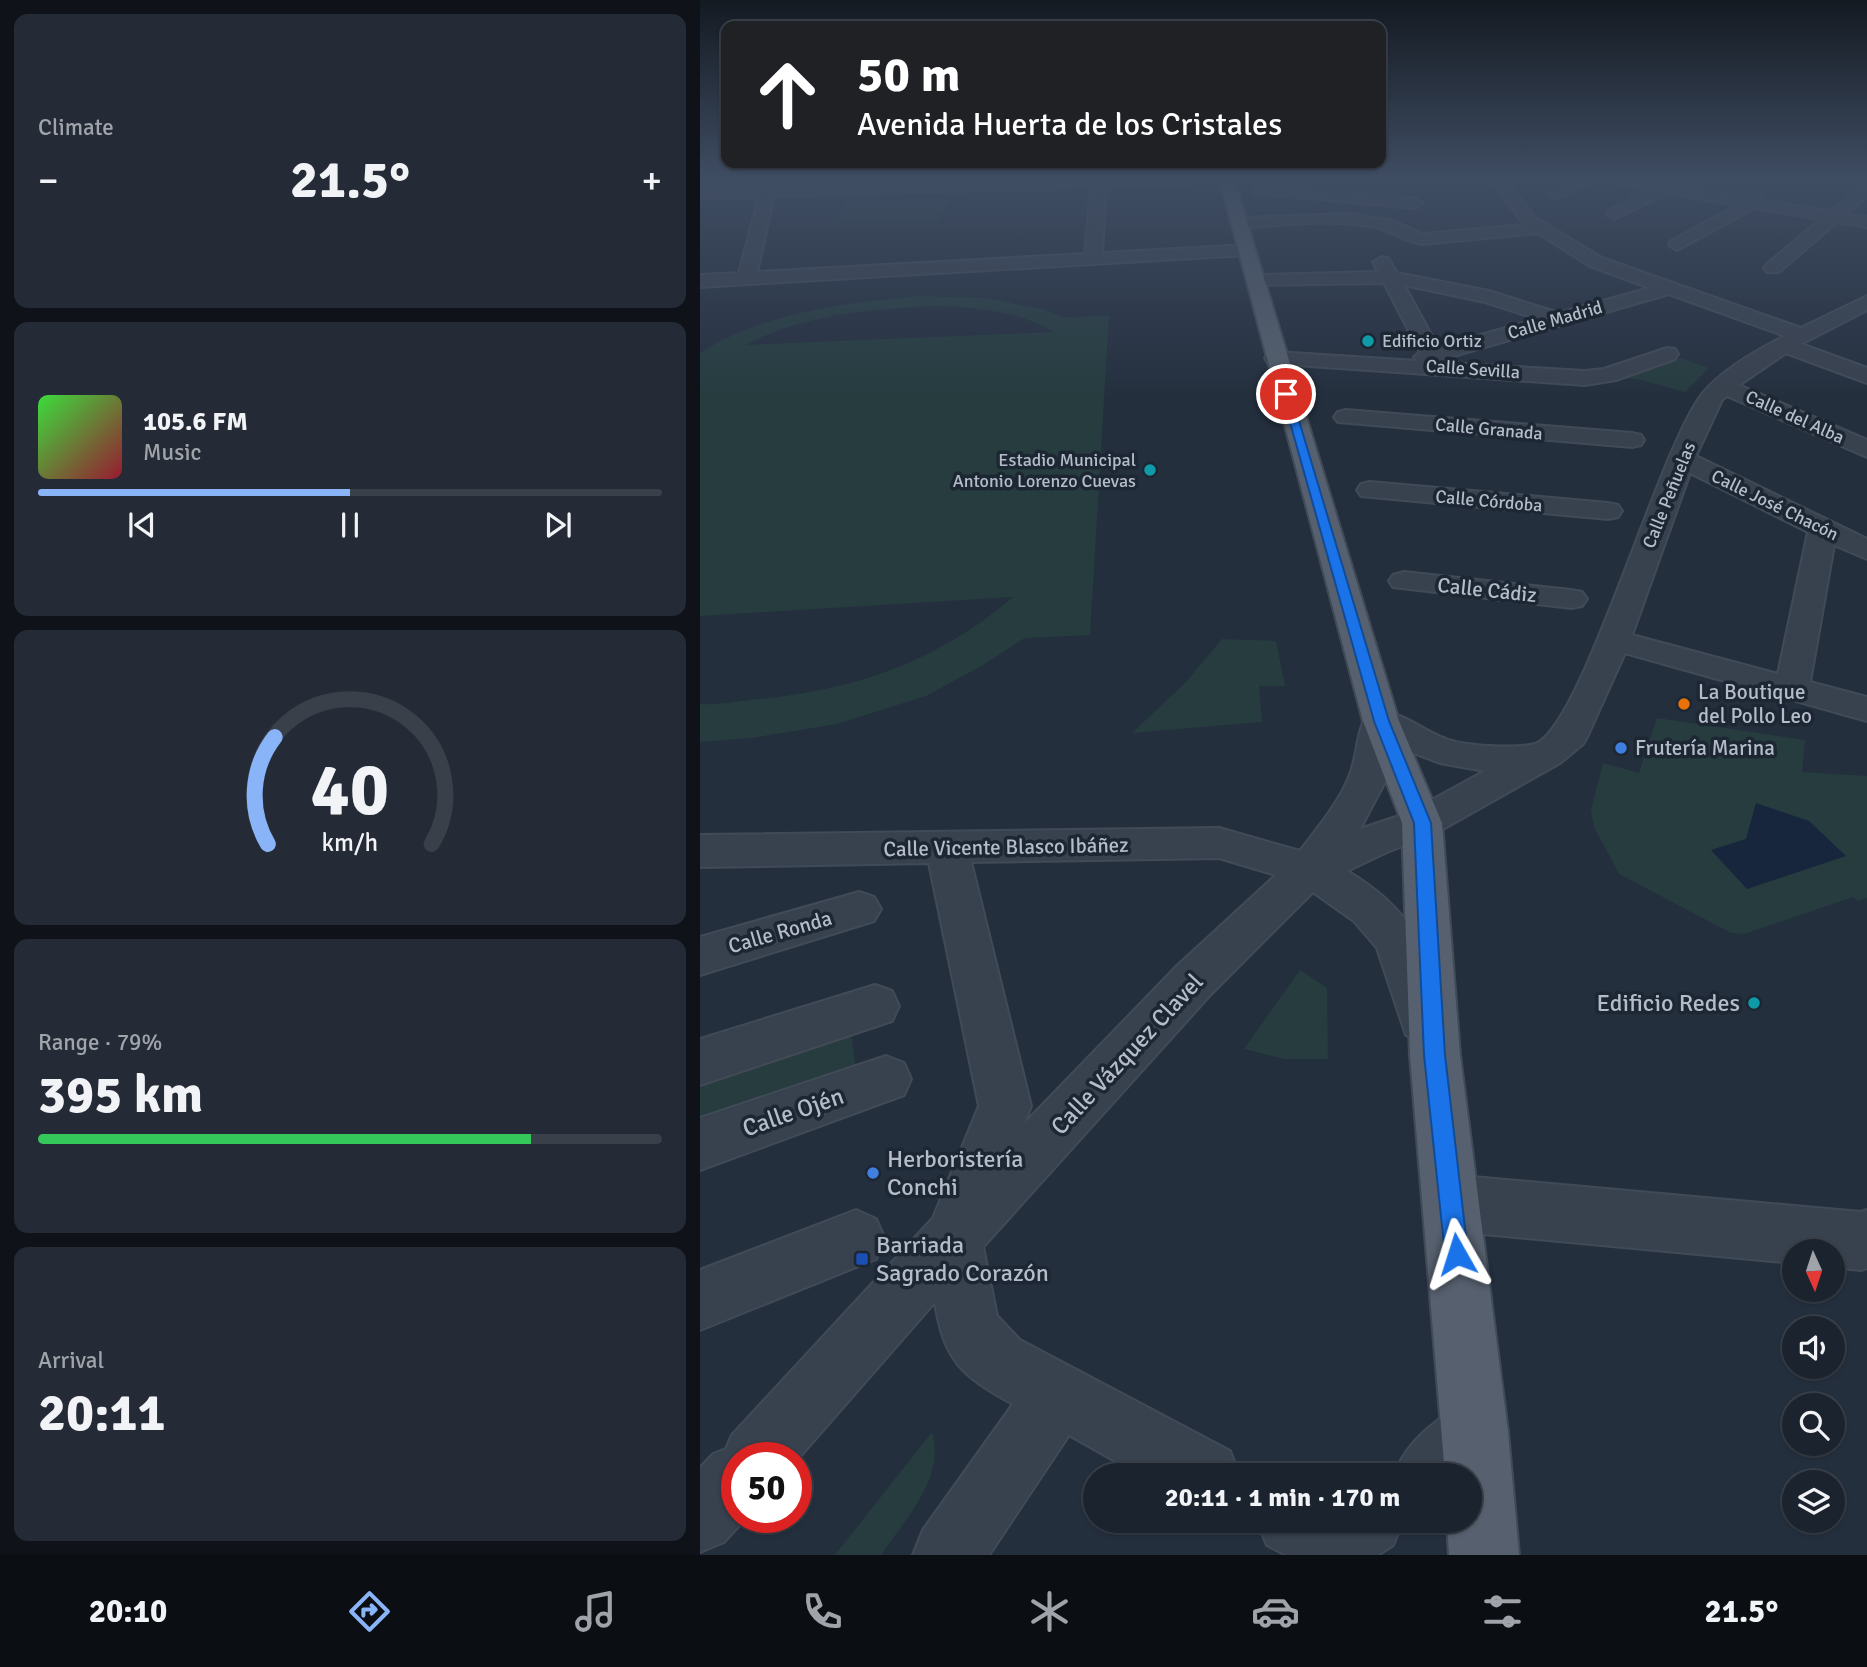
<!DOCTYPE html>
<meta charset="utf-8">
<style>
:root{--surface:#1b232e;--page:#242b36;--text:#f1f3f6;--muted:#a0a4aa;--line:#39404a;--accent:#8ab4f8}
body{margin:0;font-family:Signika,sans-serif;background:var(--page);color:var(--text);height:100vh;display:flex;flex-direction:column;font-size:26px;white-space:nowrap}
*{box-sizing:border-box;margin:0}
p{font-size:23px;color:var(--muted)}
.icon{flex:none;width:38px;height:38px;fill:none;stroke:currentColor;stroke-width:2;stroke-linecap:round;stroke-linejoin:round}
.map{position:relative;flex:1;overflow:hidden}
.drawer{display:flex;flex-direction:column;gap:14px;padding:14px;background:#0f1319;width:700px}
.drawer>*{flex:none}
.hud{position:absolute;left:21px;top:21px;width:665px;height:147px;border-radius:14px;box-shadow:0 2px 5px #0004,0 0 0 2px var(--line);background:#202124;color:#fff;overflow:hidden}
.needle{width:46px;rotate:177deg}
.controls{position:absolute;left:1082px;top:1239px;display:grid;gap:14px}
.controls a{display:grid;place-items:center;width:63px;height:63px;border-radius:50%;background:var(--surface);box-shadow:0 2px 5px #0004,0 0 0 2px var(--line);font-size:35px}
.speed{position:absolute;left:21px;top:1442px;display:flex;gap:14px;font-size:35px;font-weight:700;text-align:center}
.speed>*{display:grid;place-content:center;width:91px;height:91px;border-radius:50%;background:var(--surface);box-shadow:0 2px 5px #0004,0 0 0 2px var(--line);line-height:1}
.speed .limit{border:10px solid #d22;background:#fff;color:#111}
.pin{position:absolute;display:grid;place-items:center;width:60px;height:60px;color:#fff;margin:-30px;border:4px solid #fff;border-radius:50%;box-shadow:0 2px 7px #0007}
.me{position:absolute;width:77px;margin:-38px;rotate:354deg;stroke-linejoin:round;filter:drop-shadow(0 0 5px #0008)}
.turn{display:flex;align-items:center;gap:24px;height:147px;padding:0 21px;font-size:32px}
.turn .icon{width:91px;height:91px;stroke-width:2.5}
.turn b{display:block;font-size:49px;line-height:60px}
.big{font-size:52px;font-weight:700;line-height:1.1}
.drawer .tile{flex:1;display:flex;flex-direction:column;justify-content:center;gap:10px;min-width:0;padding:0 24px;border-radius:14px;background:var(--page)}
.drawer .dial{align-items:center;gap:0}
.dial svg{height:182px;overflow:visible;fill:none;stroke:var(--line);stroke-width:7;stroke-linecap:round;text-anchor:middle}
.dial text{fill:var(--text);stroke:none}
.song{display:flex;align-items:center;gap:21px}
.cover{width:84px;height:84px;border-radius:10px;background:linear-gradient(135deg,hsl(120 70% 55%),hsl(350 70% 35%))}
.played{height:7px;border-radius:4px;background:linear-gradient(90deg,var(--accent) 50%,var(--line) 50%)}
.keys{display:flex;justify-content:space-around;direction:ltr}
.heat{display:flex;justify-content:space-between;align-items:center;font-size:38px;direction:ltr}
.charge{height:10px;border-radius:5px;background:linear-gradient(90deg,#34c759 79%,var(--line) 0)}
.trip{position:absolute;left:383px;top:1463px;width:399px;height:70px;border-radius:35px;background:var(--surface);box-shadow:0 2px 5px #0004,0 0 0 2px var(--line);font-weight:700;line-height:70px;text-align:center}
.tab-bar{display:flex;height:112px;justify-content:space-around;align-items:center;background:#0b0e12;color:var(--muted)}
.tab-bar .icon{width:49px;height:49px}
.tab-bar .selected{color:var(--accent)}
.tab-bar b{font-size:32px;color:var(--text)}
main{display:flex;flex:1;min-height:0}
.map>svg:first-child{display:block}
.green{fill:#263c3f;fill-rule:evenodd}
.water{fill:#17263c}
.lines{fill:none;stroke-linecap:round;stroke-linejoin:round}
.minor-casing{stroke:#414a57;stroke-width:4}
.major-casing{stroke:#414a57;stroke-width:4}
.minor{fill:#38414e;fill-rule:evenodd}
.major{fill:#56606e;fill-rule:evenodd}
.route{fill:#1a73e8;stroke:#114b97;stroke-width:2}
.culture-dot{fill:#0f9aa8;stroke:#1d2633;stroke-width:2.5}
.food-dot{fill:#e8710a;stroke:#1d2633;stroke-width:2.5}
.shop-dot{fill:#3f7fe0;stroke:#1d2633;stroke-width:2.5}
.transit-dot{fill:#1a4fb4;stroke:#1d2633;stroke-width:2.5}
.labels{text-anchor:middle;stroke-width:7;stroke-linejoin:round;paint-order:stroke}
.far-street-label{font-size:18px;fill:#b4bcc9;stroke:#1d2633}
.far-poi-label{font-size:18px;fill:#b4bcc9;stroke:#1d2633;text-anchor:start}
.street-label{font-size:21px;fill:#b4bcc9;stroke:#1d2633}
.poi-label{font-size:21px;fill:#b4bcc9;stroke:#1d2633;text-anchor:start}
.near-poi-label{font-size:24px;fill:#b4bcc9;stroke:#1d2633;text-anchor:start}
.near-street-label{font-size:24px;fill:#b4bcc9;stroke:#1d2633}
</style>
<main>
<section class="drawer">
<div class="tile"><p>Climate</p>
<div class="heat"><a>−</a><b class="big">21.5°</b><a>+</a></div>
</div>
<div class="tile">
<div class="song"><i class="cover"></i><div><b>105.6 FM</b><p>Music</p></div></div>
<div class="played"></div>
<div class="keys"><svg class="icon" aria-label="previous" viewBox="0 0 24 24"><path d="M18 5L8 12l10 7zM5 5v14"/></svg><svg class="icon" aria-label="pause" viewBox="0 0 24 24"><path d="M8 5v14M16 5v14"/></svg><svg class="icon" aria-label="next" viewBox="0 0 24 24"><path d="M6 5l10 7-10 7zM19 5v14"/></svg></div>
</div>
<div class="tile dial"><svg viewBox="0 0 100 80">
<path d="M14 69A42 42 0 1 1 86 69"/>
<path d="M14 69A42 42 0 0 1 17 22" stroke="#8ab4f8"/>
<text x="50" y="56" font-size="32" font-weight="700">40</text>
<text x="50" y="72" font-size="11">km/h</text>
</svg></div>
<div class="tile"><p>Range · 79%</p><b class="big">395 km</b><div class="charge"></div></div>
<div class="tile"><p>Arrival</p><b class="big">20:11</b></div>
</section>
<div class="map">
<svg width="1167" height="1555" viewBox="0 0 1167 1555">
<rect width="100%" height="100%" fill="#242f3e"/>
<g class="green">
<polygon points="69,180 238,180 64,186"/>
<polygon points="249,198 239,221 130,224 147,201"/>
<path d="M219,296L285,298L346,310L362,317L409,316L390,635L325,638L283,665L226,696L137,724L52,738L0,742V704C19,705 39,701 59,699C155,690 239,661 313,597L0,616V353C64,312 145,303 219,296ZM236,306C275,308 319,310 353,332L46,345C102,314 173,309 236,306Z"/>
<polygon points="981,358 1009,368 985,392 937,379 917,378"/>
<polygon points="522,639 576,641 585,686 559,686 562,722 432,733 486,682"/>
<polygon points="957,718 1105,740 1102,772 1167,776 1167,898 1158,901 1153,897 1044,934 1031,933 919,874 894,827 891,810 903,763 939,773"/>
<polygon points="600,970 627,988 628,1059 584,1059 544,1049"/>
<polygon points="150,1026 157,1077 0,1132 0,1075"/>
<path d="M232,1432C246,1478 205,1519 181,1555H135Z"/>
</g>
<polygon class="water" points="1056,803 1109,821 1146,856 1047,889 1011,850 1046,839"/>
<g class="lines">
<defs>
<g id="minor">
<path d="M326,180H499L492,184L406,187L402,253L546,245L555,250L546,255L0,287V275L39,273L59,197L0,198V190ZM391,187L385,254L57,272L74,196Z"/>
<path d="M792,180H807L834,217L902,258L1101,328L1167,296V310L1101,344L1167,368V383L1086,353L1039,385L1167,440V457L1027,396L1022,400L996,456L1167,539V559L1134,545L1110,682L1167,697V721L925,653L888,735L883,744L860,763L736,833L687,852L647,871C715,911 725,948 747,1020L740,1035L723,1041L706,1035L677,948L654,921L613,892L511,994L283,1247L297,1316L320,1340L530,1451L539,1475H440L369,1435L289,1555H213L223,1530L313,1404C262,1376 244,1361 235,1302L96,1461V1458H37V1517H47L24,1542L0,1552V1468L13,1454L26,1449L32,1435L233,1218L279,1106L229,863L0,867V835L519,828L600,851C618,827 638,804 649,777C658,756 656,731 668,713C696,705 720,730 746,739C764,746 816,749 835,744C882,729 959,447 1003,393C1023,369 1057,350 1085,336L969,294L733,362L885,371L904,369L967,348L975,349L978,354L975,359L916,380L885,385L568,363L565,358L568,353L576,352L717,361L714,357L720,352L684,283L552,285L549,281L558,275L678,272L673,262L682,257L688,258L697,273L789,291L859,313L950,288L890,266L838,233L722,244C703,241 689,229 670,226C627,219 582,225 538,228L530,223L538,218L651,214L693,221L722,234L824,225ZM704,285L785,302L838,319L738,347ZM990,473L1108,532L1078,674L932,635ZM695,746L740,763L785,771L708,813L660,829L687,778ZM519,858L576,875L477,966L324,1124L331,1106L271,862Z"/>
<polygon points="875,180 895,180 861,197 856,198 849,194"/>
<polygon points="908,180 943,180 1047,197 1050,192 1055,191 1062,195 1061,200 1130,211 1167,184 1167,196 1146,214 1167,217 1167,227 1137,222 1079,272 1067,272 1064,268 1067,264 1121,219 1055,208 977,250 969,245 971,241 1038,205 967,193 914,219 906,214 908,211 949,190 915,184"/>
<polygon points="559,186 715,198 723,203 715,208 554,193 552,190 554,187"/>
<polygon points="646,410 932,433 941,435 944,440 941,445 932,447 638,422 634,417 638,412"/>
<polygon points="670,482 908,503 918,505 922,511 918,517 908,519 661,496 657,490 661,484"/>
<polygon points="704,572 871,590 882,592 887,599 882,606 871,608 693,587 689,581 693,575"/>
<polygon points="159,892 174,897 181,909 174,921 0,975 0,937"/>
<polygon points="175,985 192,991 199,1006 192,1021 0,1085 0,1039"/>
<polygon points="186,1056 204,1063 211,1079 204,1095 0,1170 0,1118"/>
<polygon points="751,1175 1161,1212 1167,1210 1167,1268 1161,1270 1132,1267 1132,1251 1094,1251 1094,1263 751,1231 731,1223 723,1203 731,1183"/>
<polygon points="156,1210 176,1219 185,1239 176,1259 0,1330 0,1270"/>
<path d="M775,1399L798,1409L808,1432L798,1455L770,1481V1475H694C707,1440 741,1414 775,1399Z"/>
<polygon points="557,1521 703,1521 693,1545 678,1555 586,1555 567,1545"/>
</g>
<polygon id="major" points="520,180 534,180 699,721 742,823 760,1055 808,1432 819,1555 749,1555 747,1521 770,1521 770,1475 745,1475 710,1055 702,823 663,721"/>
</defs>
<use href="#minor" class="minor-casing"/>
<use href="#major" class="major-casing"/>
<use href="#minor" class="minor"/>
<use href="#major" class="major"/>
</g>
<linearGradient id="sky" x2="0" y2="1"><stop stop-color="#141a22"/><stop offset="0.45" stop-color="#3f4d63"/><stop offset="1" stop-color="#3f4d63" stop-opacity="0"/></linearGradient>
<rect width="1167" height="398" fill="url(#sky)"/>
<polygon class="route" points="586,392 591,394 689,721 731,823 745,1055 768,1254 765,1263 757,1266 748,1263 745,1254 724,1055 714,823 674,721 582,394"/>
<g class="culture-dot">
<circle cx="668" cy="341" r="7"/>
<circle cx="450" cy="470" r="7"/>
<circle cx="1054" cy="1003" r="7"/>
</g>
<circle class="food-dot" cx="984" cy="704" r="7"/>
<g class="shop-dot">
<circle cx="921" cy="748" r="7"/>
<circle cx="173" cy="1173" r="7"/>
</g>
<rect class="transit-dot" x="155" y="1252" width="14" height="14" rx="3.5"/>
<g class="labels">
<g class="far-street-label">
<text transform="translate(855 320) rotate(-16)" y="6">Calle Madrid</text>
<text transform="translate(773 369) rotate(4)" y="6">Calle Sevilla</text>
<text transform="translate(1095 417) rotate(24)" y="6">Calle del Alba</text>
<text transform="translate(789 429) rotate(5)" y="6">Calle Granada</text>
<text transform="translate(969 495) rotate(-68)" y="6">Calle Peñuelas</text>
<text transform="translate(789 501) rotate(5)" y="6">Calle Córdoba</text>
<text transform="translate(1075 505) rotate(26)" y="6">Calle José Chacón</text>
</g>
<g class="far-poi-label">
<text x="682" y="347">Edificio Ortiz</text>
<text x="436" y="466" text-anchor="end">Estadio Municipal<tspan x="436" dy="21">Antonio Lorenzo Cuevas</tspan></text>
</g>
<g class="street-label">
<text transform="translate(787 590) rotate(6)" y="7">Calle Cádiz</text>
<text transform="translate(306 847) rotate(-1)" y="7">Calle Vicente Blasco Ibáñez</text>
<text transform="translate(80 932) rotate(-16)" y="7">Calle Ronda</text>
</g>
<g class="poi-label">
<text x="998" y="699">La Boutique<tspan x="998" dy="24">del Pollo Leo</tspan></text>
<text x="935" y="755">Frutería Marina</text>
</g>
<g class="near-poi-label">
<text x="1040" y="1011" text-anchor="end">Edificio Redes</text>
<text x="187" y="1167">Herboristería<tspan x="187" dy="28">Conchi</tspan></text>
<text x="176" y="1253">Barriada<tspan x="176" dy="28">Sagrado Corazón</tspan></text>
</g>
<g class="near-street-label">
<text transform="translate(427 1054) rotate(-47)" y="8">Calle Vázquez Clavel</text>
<text transform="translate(93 1112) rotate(-19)" y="8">Calle Ojén</text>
</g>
</g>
</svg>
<div class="controls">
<a><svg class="needle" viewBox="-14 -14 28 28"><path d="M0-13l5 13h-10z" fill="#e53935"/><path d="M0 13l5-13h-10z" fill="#a0a4aa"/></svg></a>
<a><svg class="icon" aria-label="sound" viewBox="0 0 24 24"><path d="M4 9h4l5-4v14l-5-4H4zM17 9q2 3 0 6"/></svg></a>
<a><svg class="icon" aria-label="search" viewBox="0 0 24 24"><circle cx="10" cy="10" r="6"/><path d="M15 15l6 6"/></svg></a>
<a><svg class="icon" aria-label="layers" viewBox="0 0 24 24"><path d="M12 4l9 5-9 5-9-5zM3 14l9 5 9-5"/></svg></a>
</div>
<div class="speed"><div class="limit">50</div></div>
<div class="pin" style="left:586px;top:394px;background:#d93025"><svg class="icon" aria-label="arrive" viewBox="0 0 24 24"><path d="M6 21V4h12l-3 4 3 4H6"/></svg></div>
<svg class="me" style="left:757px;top:1254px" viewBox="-20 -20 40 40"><path d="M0-17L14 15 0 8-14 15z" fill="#1a73e8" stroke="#fff" stroke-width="4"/></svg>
<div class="trip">20:11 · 1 min · 170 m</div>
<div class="hud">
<div class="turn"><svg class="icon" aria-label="ahead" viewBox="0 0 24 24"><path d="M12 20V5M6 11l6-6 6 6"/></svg><div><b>50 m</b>Avenida Huerta de los Cristales</div></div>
</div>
</div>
</main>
<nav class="tab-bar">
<b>20:10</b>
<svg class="icon selected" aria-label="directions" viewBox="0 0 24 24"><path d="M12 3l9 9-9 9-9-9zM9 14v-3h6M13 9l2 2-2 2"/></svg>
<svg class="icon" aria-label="music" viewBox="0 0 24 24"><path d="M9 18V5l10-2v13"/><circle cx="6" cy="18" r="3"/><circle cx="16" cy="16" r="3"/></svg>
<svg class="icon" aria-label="phone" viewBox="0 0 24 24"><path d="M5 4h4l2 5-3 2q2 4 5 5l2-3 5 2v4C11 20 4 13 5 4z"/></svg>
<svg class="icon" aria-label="climate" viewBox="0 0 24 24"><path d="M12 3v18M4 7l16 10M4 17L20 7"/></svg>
<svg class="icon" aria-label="car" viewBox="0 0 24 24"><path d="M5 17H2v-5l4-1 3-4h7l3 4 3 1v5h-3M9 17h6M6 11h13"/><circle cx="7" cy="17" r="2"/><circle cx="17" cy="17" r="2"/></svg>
<svg class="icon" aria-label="filters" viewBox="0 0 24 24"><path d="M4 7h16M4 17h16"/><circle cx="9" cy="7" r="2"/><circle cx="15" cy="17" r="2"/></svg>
<b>21.5°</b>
</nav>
